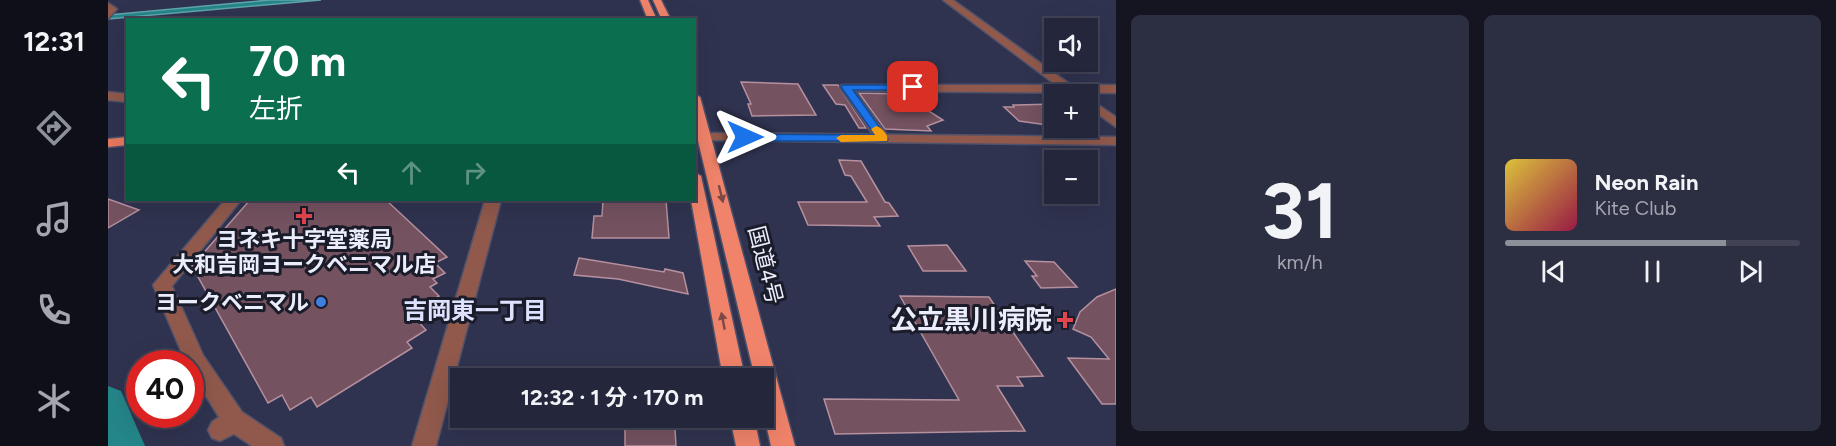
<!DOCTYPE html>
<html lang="ja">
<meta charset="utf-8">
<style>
:root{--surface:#24263b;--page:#2c2e42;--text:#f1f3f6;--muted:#a3a5af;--line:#414355;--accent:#8c9099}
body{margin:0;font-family:Figtree,"Noto Sans JP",sans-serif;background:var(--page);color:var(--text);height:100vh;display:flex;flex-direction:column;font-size:22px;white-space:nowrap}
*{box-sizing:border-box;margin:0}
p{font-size:20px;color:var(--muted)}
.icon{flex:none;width:33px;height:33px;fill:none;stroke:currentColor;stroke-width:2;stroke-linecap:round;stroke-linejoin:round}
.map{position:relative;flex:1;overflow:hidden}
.drawer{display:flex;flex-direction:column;gap:15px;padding:15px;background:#141520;width:720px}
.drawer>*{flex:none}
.banner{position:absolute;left:18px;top:18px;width:570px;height:183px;border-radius:0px;box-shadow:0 6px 24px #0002,0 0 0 2px var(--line);background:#0b6e4f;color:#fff;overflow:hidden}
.controls{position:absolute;left:936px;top:18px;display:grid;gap:12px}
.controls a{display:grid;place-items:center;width:54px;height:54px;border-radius:0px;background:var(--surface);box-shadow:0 6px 24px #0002,0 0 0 2px var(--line);font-size:30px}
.speed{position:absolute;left:18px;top:350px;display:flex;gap:12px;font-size:30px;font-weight:700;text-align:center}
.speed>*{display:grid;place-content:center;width:78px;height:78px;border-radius:50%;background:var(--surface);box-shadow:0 6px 24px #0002,0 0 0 2px var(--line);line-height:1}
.speed .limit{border:9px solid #d22;background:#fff;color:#111}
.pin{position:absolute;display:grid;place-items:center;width:51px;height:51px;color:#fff;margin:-26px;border-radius:12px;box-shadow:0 3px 9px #0006}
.me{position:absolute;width:66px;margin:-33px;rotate:90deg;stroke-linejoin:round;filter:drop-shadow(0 0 4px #0008)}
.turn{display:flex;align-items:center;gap:21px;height:126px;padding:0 24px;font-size:27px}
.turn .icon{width:78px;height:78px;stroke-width:2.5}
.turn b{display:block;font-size:42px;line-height:51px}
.lanes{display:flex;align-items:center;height:57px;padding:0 24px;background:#0003;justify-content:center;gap:30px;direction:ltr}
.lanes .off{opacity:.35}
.drawer .widget{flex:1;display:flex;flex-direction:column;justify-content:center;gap:9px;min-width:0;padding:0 21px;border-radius:9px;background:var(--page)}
.drawer .dial{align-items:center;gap:0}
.dial b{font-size:78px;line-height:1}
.song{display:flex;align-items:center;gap:18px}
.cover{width:72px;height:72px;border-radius:9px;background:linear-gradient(135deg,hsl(50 70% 55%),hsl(340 70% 35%))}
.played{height:6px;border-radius:3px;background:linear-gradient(90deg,var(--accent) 75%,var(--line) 75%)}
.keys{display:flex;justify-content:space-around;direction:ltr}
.drawer .tiles{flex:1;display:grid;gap:15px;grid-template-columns:repeat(2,1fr)}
.trip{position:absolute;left:342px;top:368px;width:324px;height:60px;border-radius:0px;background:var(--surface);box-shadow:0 6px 24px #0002,0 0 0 2px var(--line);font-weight:700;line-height:60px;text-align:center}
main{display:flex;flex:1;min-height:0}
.tabs{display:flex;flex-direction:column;width:108px;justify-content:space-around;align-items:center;background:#0e0f18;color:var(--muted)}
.tabs .icon{width:42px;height:42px}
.tabs .current{color:var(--accent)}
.tabs b{font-size:27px;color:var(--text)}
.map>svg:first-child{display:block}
.water{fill:#248689;stroke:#60a5ac;stroke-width:1.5}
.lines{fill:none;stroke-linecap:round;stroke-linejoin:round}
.river{fill:#248689;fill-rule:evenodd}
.building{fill:#745260;stroke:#b5909f;stroke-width:1.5}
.minor-casing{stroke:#4e516b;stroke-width:3}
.tertiary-casing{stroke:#4e516b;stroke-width:3}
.primary-casing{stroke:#4e516b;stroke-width:3}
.trunk-casing{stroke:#4e516b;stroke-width:3}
.minor{fill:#90594c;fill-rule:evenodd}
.tertiary{fill:#90594c;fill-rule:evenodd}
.primary{fill:#e6785e;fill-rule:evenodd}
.trunk{fill:#f0836a;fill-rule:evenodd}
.oneway{fill:#7b4a46}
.route{fill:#1a73e8;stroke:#114b97;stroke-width:1.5}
.slow{fill:#f59e0b}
.health-dot{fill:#e0444e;stroke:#1b1c29;stroke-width:2}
.shop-dot{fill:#3f7fe0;stroke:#1b1c29;stroke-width:2}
.labels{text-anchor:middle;stroke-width:6;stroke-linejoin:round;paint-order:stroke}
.poi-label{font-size:22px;font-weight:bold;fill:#ebedfc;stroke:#1b1c29}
.street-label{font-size:22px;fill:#ebedfc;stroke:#1b1c29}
.neighbourhood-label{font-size:24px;font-weight:bold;fill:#dde2ff;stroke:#1b1c29}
.near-poi-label{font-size:27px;font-weight:bold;fill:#ebedfc;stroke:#1b1c29;text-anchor:end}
</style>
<main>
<nav class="tabs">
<b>12:31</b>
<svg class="icon current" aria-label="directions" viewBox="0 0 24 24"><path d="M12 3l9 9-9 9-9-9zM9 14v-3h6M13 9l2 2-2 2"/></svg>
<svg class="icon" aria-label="music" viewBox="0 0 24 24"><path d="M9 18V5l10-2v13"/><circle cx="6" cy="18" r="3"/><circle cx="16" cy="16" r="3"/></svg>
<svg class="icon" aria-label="phone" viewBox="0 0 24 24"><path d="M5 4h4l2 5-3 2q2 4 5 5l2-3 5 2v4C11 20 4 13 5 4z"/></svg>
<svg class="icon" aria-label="climate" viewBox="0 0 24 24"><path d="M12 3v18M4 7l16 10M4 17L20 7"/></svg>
</nav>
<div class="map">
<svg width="1008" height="446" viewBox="0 0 1008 446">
<rect width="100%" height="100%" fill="#30334f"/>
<polygon class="water" points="161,0 213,0 0,19 0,15"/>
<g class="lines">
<polygon class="river" points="0,386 13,391 37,446 0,446"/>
</g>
<g class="building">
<polygon points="633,82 690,84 708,115 644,116 640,104 643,104"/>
<polygon points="715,85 730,85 758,128 751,128 737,105 728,104"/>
<polygon points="751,93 794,94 835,120 819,126 823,131 777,129"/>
<polygon points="946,104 946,126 911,121 896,107 906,107 905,105"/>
<polygon points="731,160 753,161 777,202 781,203 790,216 766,217 772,226 700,225 690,202 759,202 743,176 737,175"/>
<polygon points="0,199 31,210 0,228"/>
<polygon points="142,200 278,200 339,257 327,263 337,273 325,279 329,283 322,287 331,296 311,308 317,315 309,320 318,330 299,342 304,348 209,407 203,397 182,410 174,395 160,403 84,266"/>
<polygon points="495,200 558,200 561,238 484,238 486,216 494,216"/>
<polygon points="839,245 858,271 815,271 800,246"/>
<polygon points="471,258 556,272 557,269 575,273 580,294 510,279 466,275"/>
<polygon points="917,261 946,262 969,287 933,288 924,276 929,276"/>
<polygon points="1008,289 1008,404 994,404 960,358 1001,359 983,337 965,329 972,312 989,297"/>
<polygon points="792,296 881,297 935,376 909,377 915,386 889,386 917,431 727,434 716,399 851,400"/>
<polygon points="517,429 567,429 568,446 517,446"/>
</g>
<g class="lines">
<defs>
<g id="minor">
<polygon points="835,0 845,0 963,85 1008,85 1008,93 746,91 782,139 780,142 770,142 732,87 734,85 948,85"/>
<polygon points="0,3 9,9 0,19"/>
<polygon points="0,92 20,94 20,102 0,100"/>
<polygon points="980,98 1008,117 1008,127 980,107"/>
<polygon points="117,200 133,200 64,286 95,355 134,412 173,438 176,446 144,446 126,434 112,441 104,438 100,430 104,422 111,417 82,371 82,363 78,363 45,285"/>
<polygon points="377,200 393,200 328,446 304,446"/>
</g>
<polygon id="tertiary" points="598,133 1008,137 1008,145 593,140 591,137"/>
<polygon id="primary" points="20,137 20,145 0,147 0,139"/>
<g id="trunk">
<polygon points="532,0 540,0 549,20 540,20"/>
<polygon points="545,0 553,0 563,20 554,20"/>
<polygon points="586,94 592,97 687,446 663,446 656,415 656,378 647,378 586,124"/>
<polygon points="586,172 593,176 637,378 615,378 583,200 586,200"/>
<polygon points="622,417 646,417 652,446 628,446"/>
</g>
</defs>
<use href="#minor" class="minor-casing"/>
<use href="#tertiary" class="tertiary-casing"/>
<use href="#primary" class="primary-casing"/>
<use href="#trunk" class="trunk-casing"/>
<use href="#minor" class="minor"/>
<use href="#tertiary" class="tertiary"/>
<use href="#primary" class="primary"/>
<use href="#trunk" class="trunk"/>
</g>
<defs><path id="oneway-solid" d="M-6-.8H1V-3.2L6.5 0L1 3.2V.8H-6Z" transform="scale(1.5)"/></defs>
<g class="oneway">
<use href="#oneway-solid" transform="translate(613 194) rotate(76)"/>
<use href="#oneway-solid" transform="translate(615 321) rotate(-101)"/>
</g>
<polygon class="route" points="735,85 805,85 809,87 805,90 745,90 780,139 779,141 637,141 632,137 637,134 767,135 733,87"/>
<path class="slow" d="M768,126C773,127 782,136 779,141L733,142L728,138L733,135H767L763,129Z"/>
<g class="health-dot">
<path d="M193 207h6v6h6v6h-6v6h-6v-6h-6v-6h6z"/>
<path d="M954 311h6v6h6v6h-6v6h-6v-6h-6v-6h6z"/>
</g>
<circle class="shop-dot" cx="213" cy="302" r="6"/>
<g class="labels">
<g class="poi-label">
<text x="196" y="247">ヨネキ十字堂薬局<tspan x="196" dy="25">大和吉岡ヨークベニマル店</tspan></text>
<text x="201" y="310" text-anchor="end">ヨークベニマル</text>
</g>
<g class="street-label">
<text transform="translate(658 265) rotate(76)" y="8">国道4号</text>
</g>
<g class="neighbourhood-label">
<text x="367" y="319">吉岡東一丁目</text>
</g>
<g class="near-poi-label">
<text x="944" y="329">公立黒川病院</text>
</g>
</g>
</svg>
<div class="controls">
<a><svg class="icon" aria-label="sound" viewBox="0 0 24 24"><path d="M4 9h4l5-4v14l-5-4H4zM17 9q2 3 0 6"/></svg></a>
<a>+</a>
<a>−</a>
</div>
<div class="speed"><div class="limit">40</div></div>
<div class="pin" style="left:805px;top:87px;background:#d93025"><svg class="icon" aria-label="arrive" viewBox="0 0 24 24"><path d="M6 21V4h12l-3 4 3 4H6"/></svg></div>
<svg class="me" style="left:637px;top:137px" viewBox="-20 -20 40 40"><path d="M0-17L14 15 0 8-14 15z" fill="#1a73e8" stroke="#fff" stroke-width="4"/></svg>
<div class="trip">12:32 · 1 分 · 170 m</div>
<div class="banner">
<div class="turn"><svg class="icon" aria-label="left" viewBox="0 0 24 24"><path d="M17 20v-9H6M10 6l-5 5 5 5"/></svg><div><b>70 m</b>左折</div></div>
<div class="lanes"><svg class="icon" aria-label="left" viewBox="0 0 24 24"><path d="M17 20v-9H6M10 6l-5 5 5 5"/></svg><svg class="icon off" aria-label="ahead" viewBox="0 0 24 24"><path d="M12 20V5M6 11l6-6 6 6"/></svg><svg class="icon off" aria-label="right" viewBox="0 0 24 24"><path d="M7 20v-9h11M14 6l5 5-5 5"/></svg></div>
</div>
</div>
<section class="drawer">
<div class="tiles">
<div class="widget dial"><b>31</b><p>km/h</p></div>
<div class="widget">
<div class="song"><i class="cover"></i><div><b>Neon Rain</b><p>Kite Club</p></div></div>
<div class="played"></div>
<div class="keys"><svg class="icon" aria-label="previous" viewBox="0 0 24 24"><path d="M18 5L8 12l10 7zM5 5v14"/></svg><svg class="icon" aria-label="pause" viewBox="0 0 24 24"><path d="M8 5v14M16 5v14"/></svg><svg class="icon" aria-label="next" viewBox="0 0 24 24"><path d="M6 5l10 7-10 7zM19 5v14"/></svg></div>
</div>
</div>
</section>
</main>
